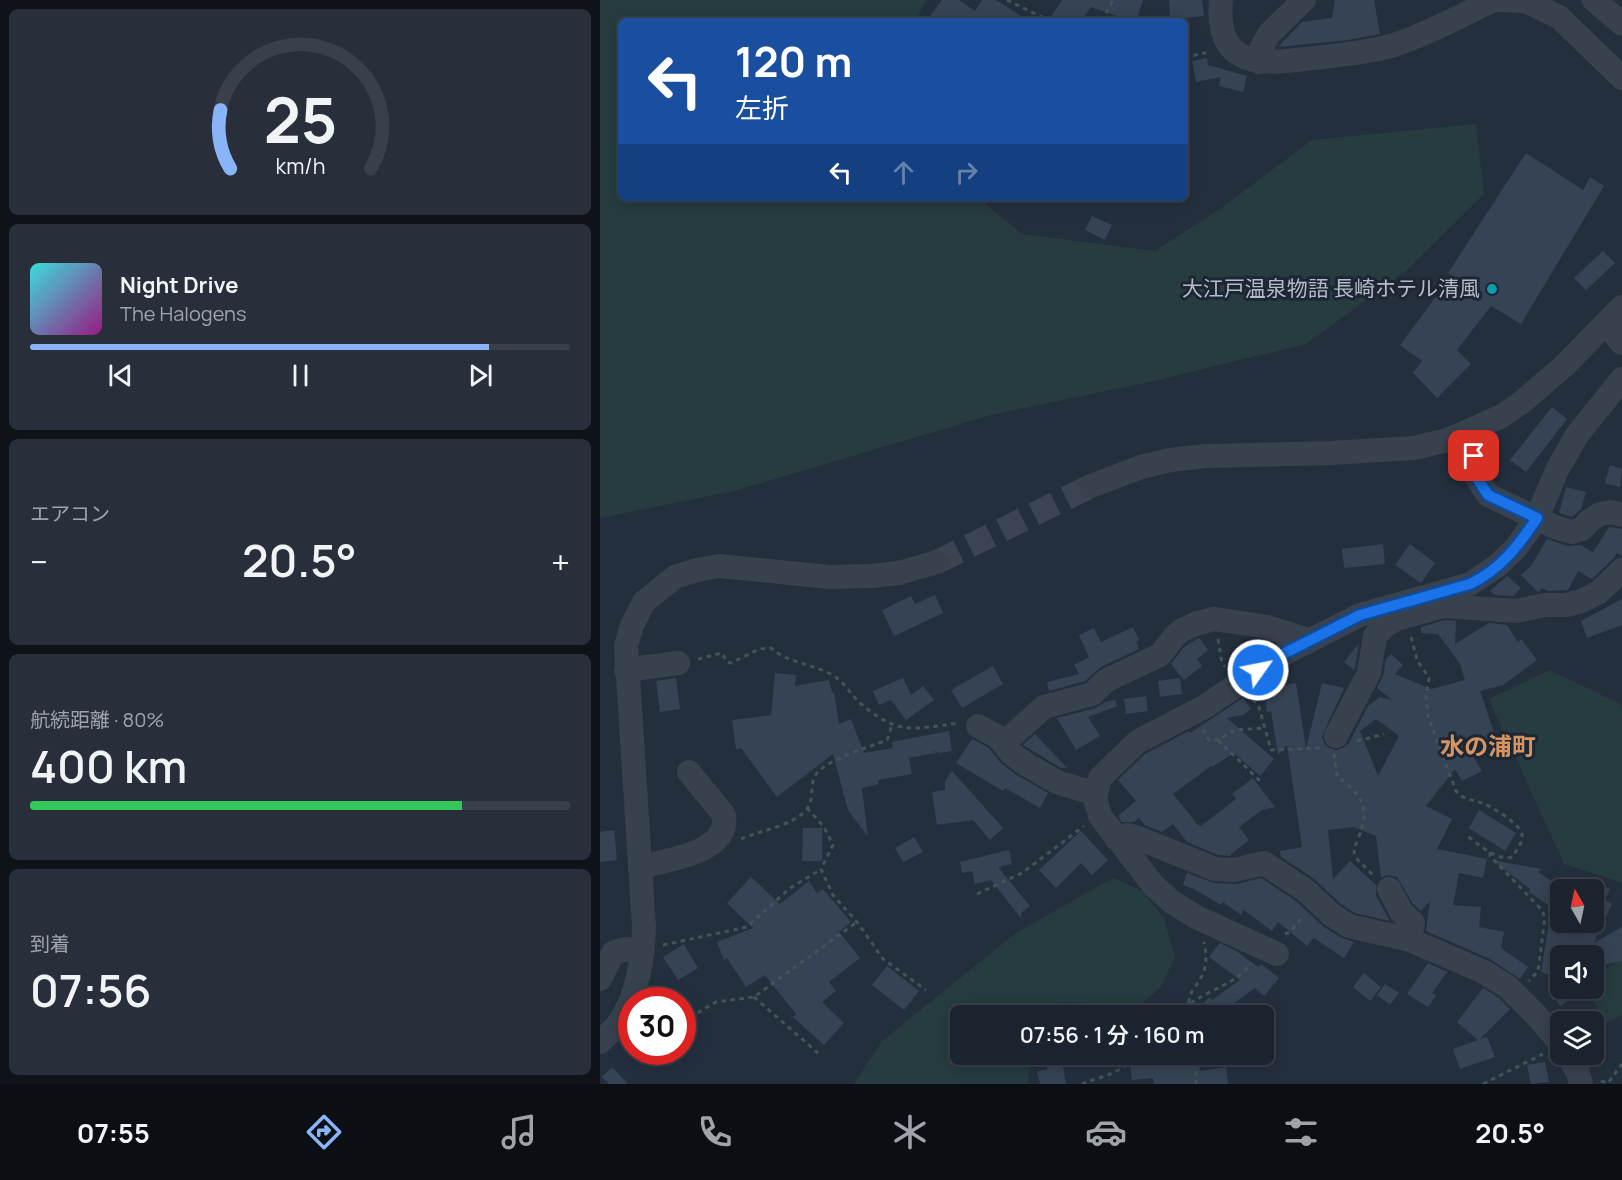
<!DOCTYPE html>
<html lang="ja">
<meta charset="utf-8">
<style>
:root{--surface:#1b232e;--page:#282f3a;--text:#f1f3f6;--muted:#a0a4aa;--line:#39404a;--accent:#8ab4f8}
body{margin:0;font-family:Manrope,"Noto Sans JP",sans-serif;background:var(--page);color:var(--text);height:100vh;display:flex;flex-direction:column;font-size:22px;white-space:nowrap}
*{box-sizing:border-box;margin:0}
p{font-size:20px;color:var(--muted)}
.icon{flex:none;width:33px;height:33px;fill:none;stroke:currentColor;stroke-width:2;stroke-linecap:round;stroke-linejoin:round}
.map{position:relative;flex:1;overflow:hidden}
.panel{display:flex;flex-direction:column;gap:9px;padding:9px;background:#0f1319;width:600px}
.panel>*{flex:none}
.guide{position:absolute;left:18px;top:18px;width:570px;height:183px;border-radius:9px;box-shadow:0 3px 15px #0003,0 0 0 2px var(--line);background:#1a4fa0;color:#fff;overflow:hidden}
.needle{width:39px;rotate:351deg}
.tools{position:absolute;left:950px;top:879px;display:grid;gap:12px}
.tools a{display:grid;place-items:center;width:54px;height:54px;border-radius:9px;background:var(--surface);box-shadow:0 3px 15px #0003,0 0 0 2px var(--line);font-size:30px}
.speed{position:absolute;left:18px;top:987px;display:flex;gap:12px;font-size:30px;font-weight:700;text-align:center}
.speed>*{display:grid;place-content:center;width:78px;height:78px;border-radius:50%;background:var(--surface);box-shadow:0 3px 15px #0003,0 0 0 2px var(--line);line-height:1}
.speed .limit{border:9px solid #d22;background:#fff;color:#111}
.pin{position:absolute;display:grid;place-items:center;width:51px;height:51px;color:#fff;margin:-26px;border-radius:12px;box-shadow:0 3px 9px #0006}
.me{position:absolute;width:66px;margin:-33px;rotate:57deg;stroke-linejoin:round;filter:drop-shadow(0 0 4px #0008)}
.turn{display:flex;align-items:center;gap:21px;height:126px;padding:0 18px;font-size:27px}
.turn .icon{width:78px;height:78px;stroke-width:2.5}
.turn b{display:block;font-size:42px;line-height:51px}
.lanes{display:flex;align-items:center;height:57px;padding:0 18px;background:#0003;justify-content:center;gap:30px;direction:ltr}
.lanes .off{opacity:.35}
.big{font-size:45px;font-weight:600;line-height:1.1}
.panel .tile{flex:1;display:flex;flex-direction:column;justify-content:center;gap:9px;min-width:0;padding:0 21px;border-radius:9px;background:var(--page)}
.panel .dial{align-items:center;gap:0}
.dial svg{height:156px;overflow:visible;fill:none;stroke:var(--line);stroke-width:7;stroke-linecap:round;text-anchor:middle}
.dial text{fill:var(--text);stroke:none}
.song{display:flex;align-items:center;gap:18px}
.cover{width:72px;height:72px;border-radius:9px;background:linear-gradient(135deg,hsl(180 70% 55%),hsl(310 70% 35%))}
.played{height:6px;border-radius:3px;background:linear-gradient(90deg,var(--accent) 85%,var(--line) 85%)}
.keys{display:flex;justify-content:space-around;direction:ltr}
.heat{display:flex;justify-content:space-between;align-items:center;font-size:33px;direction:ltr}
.charge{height:9px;border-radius:4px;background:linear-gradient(90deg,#34c759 80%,var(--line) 0)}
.trip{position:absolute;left:350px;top:1005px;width:324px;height:60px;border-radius:9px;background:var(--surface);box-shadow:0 3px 15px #0003,0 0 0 2px var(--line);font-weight:600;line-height:60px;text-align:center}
.menu{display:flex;height:96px;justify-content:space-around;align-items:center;background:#0b0e12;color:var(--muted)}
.menu .icon{width:42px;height:42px}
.menu .current{color:var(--accent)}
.menu b{font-size:27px;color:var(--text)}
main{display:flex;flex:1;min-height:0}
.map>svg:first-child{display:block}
.green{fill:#263c3f}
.building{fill:#364354;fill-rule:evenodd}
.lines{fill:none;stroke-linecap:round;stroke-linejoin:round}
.minor-tunnel{stroke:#3a4453;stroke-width:24;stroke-dasharray:24 12;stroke-linecap:butt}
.path{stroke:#3f5557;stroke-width:3;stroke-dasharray:4.5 4.5;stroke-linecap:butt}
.minor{stroke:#38414e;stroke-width:24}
.route-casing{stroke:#114b97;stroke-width:15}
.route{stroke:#1a73e8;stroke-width:10}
.culture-dot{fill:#0f9aa8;stroke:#1d2633;stroke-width:2}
.labels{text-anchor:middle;stroke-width:6;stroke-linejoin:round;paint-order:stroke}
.poi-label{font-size:21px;fill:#b4bcc9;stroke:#1d2633;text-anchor:end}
.quarter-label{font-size:24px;font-weight:bold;fill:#d59563;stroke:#1d2633}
</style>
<main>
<section class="panel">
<div class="tile dial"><svg viewBox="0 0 100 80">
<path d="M14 69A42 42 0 1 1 86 69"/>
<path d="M14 69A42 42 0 0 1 9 39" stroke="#8ab4f8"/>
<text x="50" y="56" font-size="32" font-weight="700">25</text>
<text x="50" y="72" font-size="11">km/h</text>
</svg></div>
<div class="tile">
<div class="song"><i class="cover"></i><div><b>Night Drive</b><p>The Halogens</p></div></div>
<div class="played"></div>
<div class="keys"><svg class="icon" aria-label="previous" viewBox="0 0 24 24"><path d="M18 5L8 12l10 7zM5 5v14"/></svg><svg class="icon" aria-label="pause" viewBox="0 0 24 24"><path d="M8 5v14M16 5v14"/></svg><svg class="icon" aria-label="next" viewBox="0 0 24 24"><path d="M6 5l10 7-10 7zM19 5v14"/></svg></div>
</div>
<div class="tile"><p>エアコン</p>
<div class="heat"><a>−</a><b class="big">20.5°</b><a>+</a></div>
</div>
<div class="tile"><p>航続距離 · 80%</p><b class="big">400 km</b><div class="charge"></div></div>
<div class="tile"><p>到着</p><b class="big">07:56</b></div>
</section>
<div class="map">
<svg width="1022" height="1084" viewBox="0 0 1022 1084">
<rect width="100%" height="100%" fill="#242f3e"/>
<g class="green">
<polygon points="0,0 326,0 316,21 21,21 21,198 378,198 422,234 555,251 620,209 712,140 876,124 884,194 806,271 706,344 554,381 391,415 134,491 0,518"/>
<polygon points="950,670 1020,704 1022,711 1022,883 964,864 889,699"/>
<polygon points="513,878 542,891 564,918 575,957 560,988 530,1013 511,1015 487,1003 463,1002 443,1009 441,1015 360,1016 360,1054 430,1055 428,1084 254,1084 282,1041 416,933"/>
<polygon points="1022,959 1022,1015 1007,1022 984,989 993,988 993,977"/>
</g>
<g class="building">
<polygon points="342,0 359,0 375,11 382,0 396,0 429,21 326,21"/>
<polygon points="462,0 543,0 536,21 531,21 491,7 481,21 448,21"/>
<polygon points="569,0 602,0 604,16 570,19"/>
<polygon points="735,0 774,0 780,34 748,40 678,47 702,22 732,18"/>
<polygon points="607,58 608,65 647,76 643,92 619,86 621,77 596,82 592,61"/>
<polygon points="926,153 983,190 990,177 1004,186 921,324 891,306 857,350 871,364 837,398 813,373 822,361 800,345 852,275 848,273"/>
<polygon points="492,216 512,225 505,240 485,230"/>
<polygon points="1003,251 1015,263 986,290 974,278"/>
<polygon points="952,407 967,419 926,472 910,460"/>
<polygon points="1010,465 1022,469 1020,487 1005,483"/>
<polygon points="966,487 986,492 981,509 972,517 959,513"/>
<polygon points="1009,527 1022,529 1022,556 1017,553 1014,558 992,579 978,571 968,590 948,591 943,588 938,592 921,575 931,566 947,539 968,546 980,545 993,552"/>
<polygon points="783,544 785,564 744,568 742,549"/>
<polygon points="810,544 835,563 821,583 795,565"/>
<polygon points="907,576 921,588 913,596 895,595 890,591"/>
<polygon points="335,595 343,613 294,636 282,610 311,596 315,604"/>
<polygon points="1022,599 1022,625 987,638 981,621"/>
<path d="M845,620L856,621L855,644L889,623L907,625L918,642L921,639L937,660L903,685L880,691L899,747L873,756L882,771L862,781L855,769L826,806L852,819L837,849L887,859L883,878L859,873L853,905L881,907L879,927L904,932L901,948L928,967L920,979L890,959L826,931L830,901L821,911L813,904L797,877L789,875L781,877L776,836L753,827L728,830L733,879L750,861L776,885V896L790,921L755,913L741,904L713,878L681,857L680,851L702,847L687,745L678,755L671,711L667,712L664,688L696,683L706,749L722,683L744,688L722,736L724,743L729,748L736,750L743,748L749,743L768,706L780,697L792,700L777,688L783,676L786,659L791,654L803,665L795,674L831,689L865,680L860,664L838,634L821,633V627ZM776,719L799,736L778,776L760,731Z"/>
<polygon points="533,627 539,640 536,642 539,649 501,667 485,681 449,691 447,682 479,674 474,665 489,657 479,635 494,628 501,642"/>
<polygon points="599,638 608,650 597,659 602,666 584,680 571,664 584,647"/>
<polygon points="759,643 755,668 754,670 744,662"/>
<polygon points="393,666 403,684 362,708 351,690"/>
<polygon points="175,673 196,675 195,686 229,680 232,693 234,692 239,724 251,719 264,753 293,748 292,742 349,731 352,751 338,753 332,749 336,753 309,758 312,774 278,780 279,784 262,788 268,837 248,810 233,754 177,797 141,748 136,749 132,720 171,715"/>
<polygon points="76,678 80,709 60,712 56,681"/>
<polygon points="303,678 311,695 323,686 334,700 306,720 291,700 279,705 273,691"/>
<polygon points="580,678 582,694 560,697 558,681"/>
<polygon points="546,696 548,711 526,714 524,699"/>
<polygon points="643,698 651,709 643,715 627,718 674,759 660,776 634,753 612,767 611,766 573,794 598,825 601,826 636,799 632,794 653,778 675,807 662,810 639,827 649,840 630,855 631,856 618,855 587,842 573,824 562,832 545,825 539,818 534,822 522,822 518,816 536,801 518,780 545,754 589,731 590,733"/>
<polygon points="515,700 517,706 488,717 500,736 476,750 457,718 496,708 505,702"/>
<polygon points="435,734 467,768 461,768 423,745"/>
<polygon points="372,739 389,748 400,762 415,774 448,793 440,808 405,788 403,791 356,763"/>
<polygon points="352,771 403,828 390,840 373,820 337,825 332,792 345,790 345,781"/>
<polygon points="879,810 916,833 905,851 869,828"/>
<polygon points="203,828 222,828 222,861 202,861"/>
<polygon points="14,830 17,860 0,862 0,832"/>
<polygon points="481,831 508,860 492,875 481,863 456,888 439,870"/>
<polygon points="314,837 323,852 303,862 295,848"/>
<polygon points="409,850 412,864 398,867 430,906 421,913 421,918 391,880 375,884 372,871 362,873 360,862"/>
<polygon points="892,860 941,869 938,872 960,887 960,913 929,892 930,889"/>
<polygon points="587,873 614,883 637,884 661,878 696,901 724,927 742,938 754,942 744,958 714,938 707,946 678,922 672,931 644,910 641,915 623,902 621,905 594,889 583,885"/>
<polygon points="151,877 180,904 209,881 217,893 223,889 251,922 239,932 260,958 229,982 236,991 222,1002 244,1023 224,1045 193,1017 196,1014 165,975 146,987 127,958 124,960 117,942 153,928 127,903"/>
<polygon points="993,881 1010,889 1005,900 1012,904 994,943 1022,927 1022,961 995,967 991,950 988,956 960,956 960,979 941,972 949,922 993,922"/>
<polygon points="620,943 636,951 658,967 661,964 679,978 664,996 655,988 622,1012 624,1016 587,1016 610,997 612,1000 640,980 609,957"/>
<polygon points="84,944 98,968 78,980 63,957"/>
<polygon points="828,963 847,972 832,993 836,996 828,1007 807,994"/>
<polygon points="287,966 319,991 304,1010 272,985"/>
<polygon points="764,973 781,987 770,1001 753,987"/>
<polygon points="785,984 799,993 790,1005 777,995"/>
<polygon points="883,988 899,998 910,1009 880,1039 887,1037 895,1057 860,1069 853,1049 878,1040 857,1022"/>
<polygon points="960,988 988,988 960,1006 952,993"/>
<polygon points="456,1054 461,1054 466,1084 440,1084 437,1071 446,1070"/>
<polygon points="529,1054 597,1054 600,1071 626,1067 628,1084 554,1084 553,1078 532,1080"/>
<polygon points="945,1062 949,1082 931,1084 927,1065"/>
<polygon points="12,1067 28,1084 9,1084 2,1077"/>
</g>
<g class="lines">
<polyline class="minor-tunnel" points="337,562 491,486"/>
<g class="path">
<polyline points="407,0 450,21"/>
<polyline points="502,21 513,0"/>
<polyline points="585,59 598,54 611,52"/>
<path d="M811,637L817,660L829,678L826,696L828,716L856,791C863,800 872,799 882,803C891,806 922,825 922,835C923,843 916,851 912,857C896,861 880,845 867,836"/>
<polyline points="618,639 622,663 625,667"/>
<path d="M98,659L122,653L127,662L131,663L159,649L171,648C189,664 215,664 234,676C245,683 251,695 260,703C298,736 313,729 359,723"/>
<polyline points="653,699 659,707 671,750 721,748"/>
<polyline points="603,729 609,740 618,740 635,730 664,728"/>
<polyline points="618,740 661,782"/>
<polyline points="757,741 784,734"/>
<path d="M734,754L737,776C762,796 771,806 758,839C755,846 753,850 755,857L774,876"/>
<polyline points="207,808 224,827 233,845 221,869 233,895 257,922 283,959 326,990"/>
<path d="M141,839C161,830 193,826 207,809C214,799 210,788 214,778C220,761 270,747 287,740L292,725"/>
<polyline points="890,852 890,856 941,909 945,917 938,971 929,981"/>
<polyline points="377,894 422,873 484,826"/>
<polyline points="685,934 690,932 703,916"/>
<polyline points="63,945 147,927 190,888 220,870"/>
<polyline points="154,997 218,1053"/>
<path d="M589,1003C589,993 594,989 599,981C607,969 607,956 604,942"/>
<path d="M578,1016C596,991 633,989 651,963"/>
<polyline points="82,1022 116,1002 154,997 257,922"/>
<polyline points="544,1055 555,1062 596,1062 596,1084"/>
<polyline points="1001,1081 1008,1083 1022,1064"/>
<polyline points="482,1084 513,1073 543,1056"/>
<polyline points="883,1084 943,1054"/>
</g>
<g class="minor">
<path d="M621,0C614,75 671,63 723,57C747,54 771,52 794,45C828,34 862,15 894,0"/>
<polyline points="898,0 925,1 959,17 1022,78"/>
<polyline points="994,0 1022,24"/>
<polyline points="659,62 662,47 669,34 704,0"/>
<polyline points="1006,324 1022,343"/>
<polyline points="872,431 877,478 888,495 955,527 972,532 982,529 989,521 1000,514 1011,512 1022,515"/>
<polyline points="491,486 541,467 570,460 606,456 731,453 814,448 848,440 902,416 922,402 964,366 1022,307"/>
<polyline points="26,670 78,663"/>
<polyline points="378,726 398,737 411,753 424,763 457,782 496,794"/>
<polyline points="736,736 769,673 775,636 787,624 797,619 844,606 916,611 945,605 966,605 982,601 999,592 1022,570"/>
<polyline points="404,743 444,707 492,694 507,680 560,655 574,637 582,630 598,623 614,619 629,621 667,627 702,638 706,643"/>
<polyline points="516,838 528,835 538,838 615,869 634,870 664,863 705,890 732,915 749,926 810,940 884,972 908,987 936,1015 960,1043"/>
<path d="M40,867C67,860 130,853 124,815L89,772"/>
<polyline points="789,889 802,913 813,923 810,940"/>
<polyline points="677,954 596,917 572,902 554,886 500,816 495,798 500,778 537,742 606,706 677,657 760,615 870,584 897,566 916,548 937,518 957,470 977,435 1022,379"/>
<polyline points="0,979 13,953 25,949 43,951"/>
<path d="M0,1042C7,1035 15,1029 20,1021C38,994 43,959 44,927L26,646L32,625L44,602L75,577L97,570L119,566L229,577L272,576L299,573L337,562"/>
<polyline points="967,1054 978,1073 981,1084"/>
</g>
</g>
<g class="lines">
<defs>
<path id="route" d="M658,670L677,657L760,615L870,584C900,570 919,545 937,518L888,495L877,478L874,456"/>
</defs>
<use href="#route" class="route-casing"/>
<use href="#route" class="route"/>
</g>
<circle class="culture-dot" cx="892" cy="289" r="6"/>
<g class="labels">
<g class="poi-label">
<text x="880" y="296">大江戸温泉物語 長崎ホテル清風</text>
</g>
<g class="quarter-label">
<text x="888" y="755">水の浦町</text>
</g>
</g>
</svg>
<div class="tools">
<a><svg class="needle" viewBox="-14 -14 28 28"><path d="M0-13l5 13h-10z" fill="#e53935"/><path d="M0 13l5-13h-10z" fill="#a0a4aa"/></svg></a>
<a><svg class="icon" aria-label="sound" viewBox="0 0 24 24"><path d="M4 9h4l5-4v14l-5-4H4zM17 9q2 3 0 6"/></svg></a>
<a><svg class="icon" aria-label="layers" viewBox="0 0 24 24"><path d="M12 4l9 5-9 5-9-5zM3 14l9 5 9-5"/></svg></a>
</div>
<div class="speed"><div class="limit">30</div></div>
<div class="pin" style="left:874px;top:456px;background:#d93025"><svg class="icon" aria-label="arrive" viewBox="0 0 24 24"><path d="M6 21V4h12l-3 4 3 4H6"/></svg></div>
<svg class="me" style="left:658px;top:670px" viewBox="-20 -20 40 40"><circle r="17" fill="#1a73e8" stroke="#fff" stroke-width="3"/><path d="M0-11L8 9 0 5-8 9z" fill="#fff"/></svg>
<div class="trip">07:56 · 1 分 · 160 m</div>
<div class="guide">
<div class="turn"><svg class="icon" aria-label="left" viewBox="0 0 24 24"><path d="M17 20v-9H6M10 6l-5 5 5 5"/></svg><div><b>120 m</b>左折</div></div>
<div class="lanes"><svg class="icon" aria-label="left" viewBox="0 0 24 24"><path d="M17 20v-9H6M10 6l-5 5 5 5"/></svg><svg class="icon off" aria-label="ahead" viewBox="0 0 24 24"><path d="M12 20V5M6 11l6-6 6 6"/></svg><svg class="icon off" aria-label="right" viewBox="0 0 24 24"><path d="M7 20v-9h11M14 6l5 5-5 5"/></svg></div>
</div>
</div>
</main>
<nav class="menu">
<b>07:55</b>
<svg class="icon current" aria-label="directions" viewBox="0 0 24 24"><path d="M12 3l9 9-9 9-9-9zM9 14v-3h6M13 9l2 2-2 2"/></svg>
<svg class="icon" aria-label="music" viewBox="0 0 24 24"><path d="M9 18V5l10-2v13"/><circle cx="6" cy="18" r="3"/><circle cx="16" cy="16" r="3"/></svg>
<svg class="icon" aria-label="phone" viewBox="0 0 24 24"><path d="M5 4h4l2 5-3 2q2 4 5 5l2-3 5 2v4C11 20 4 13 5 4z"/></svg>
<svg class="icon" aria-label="climate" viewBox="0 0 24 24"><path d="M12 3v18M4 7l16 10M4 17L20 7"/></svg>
<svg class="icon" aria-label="car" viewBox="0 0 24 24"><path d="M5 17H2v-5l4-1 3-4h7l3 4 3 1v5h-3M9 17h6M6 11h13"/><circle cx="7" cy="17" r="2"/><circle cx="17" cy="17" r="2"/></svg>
<svg class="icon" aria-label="filters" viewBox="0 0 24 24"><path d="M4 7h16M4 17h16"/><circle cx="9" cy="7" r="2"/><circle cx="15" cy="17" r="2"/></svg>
<b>20.5°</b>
</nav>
